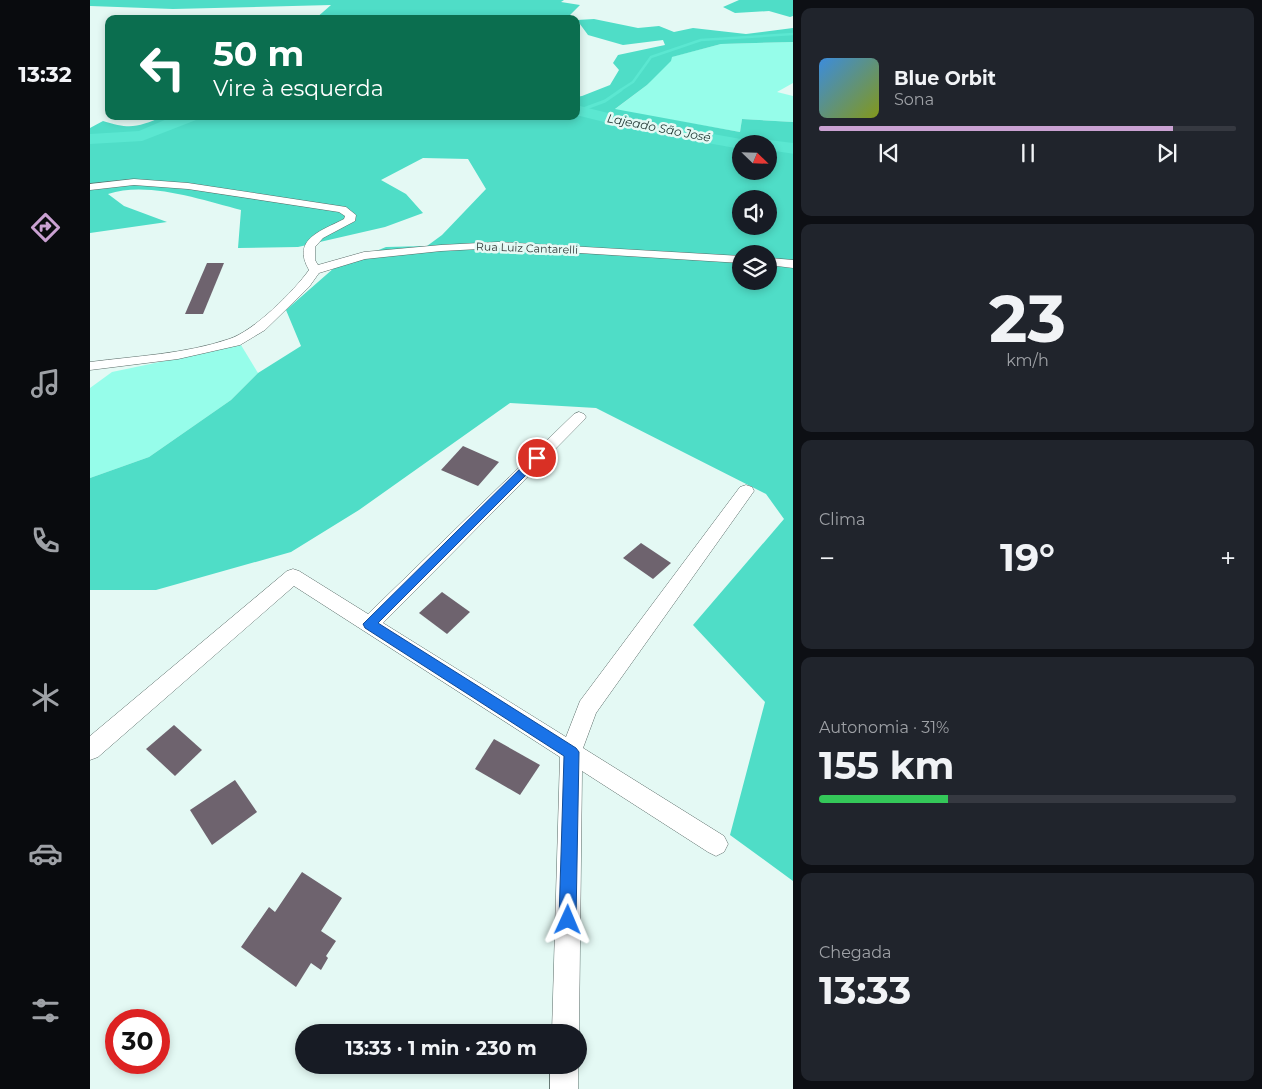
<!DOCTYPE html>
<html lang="pt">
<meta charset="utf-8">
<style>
:root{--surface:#171b24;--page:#20242c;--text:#f1f3f6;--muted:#9ea1a6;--line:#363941;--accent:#caa1d2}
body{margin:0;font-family:Montserrat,sans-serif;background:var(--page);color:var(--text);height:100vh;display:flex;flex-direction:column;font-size:19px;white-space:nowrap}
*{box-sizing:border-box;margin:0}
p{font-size:16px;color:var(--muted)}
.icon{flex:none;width:28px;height:28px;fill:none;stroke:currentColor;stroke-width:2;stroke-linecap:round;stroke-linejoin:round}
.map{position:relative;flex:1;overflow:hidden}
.details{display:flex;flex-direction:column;gap:8px;padding:8px;background:#0d0f14;width:469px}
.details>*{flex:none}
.banner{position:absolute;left:15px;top:15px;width:475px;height:105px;border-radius:10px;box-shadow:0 2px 8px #0003;background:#0b6e4f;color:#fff;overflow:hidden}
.needle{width:32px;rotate:113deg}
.tools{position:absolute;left:642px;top:135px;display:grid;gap:10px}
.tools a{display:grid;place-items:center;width:45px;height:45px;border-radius:50%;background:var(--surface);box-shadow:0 2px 8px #0003;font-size:25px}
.speed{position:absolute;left:15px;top:1009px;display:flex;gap:10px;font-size:25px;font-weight:700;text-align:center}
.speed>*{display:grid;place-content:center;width:65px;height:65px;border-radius:50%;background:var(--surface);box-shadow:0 2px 8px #0003;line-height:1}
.speed .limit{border:8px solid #d22;background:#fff;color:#111}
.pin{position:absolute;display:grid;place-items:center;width:42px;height:42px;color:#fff;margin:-21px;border:2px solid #fff;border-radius:50%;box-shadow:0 1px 5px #0007}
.me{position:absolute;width:55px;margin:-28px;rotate:1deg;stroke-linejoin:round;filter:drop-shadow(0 0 4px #0008)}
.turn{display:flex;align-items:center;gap:18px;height:105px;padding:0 25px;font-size:22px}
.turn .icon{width:65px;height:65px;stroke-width:2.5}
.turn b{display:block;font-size:35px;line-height:42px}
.big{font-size:38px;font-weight:700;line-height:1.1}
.details .card{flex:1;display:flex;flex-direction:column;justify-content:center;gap:8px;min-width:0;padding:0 18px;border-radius:10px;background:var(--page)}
.details .dial{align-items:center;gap:0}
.dial b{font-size:65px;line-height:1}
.song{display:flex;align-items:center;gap:15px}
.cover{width:60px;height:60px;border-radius:8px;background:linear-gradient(135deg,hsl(210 70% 55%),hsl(70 70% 35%))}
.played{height:5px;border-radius:2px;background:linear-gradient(90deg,var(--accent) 85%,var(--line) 85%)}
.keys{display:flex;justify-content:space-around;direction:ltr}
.heat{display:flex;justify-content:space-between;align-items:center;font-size:28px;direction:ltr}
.charge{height:8px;border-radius:4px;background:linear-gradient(90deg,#34c759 31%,var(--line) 0)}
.trip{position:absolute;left:205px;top:1024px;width:292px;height:50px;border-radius:25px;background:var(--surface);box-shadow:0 2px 8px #0003;font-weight:700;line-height:50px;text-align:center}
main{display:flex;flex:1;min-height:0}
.tabs{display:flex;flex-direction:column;width:90px;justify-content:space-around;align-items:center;background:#090b0e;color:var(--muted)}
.tabs .icon{width:35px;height:35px}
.tabs .active{color:var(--accent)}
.tabs b{font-size:22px;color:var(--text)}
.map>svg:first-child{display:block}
.green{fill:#96fdea}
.forest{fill:#4fddc7;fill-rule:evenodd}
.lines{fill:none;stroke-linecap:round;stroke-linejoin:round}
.stream-far1{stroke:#5be7d1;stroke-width:2.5}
.stream{stroke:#5be7d1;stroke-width:3}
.river{fill:#5be7d1;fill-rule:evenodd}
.building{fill:#6e636e}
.minor-casing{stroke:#5a6c68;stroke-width:1}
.minor{fill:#fff;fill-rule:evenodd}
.route{fill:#1a73e8;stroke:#114b97}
.labels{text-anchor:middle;stroke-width:5;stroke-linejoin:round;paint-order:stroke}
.far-street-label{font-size:11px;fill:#313937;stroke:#e4f9f4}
.far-water-label{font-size:12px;font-style:italic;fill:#1e3531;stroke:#e4f9f4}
</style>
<main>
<nav class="tabs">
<b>13:32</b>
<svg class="icon active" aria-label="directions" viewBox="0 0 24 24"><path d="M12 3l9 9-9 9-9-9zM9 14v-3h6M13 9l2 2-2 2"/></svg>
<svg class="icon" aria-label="music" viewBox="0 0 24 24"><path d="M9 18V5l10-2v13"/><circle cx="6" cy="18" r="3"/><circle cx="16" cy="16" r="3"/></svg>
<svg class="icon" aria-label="phone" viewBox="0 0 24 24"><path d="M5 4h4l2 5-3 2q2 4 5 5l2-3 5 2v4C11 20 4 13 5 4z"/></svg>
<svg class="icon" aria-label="climate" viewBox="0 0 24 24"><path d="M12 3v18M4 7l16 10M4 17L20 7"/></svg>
<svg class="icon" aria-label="car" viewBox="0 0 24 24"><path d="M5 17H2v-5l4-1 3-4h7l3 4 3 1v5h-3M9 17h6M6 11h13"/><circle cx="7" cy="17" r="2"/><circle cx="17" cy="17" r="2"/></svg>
<svg class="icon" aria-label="filters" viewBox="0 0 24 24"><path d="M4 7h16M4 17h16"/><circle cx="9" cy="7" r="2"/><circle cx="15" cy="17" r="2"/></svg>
</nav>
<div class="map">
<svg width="704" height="1089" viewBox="0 0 704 1089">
<rect width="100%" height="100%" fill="#e4f9f4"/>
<g class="green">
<polygon points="703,42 703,83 687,92 703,96 703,122 652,119 650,132 524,110 557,85 581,57 631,44"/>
<polygon points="151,345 168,373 141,400 59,457 0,478 0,388 22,372"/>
</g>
<g class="forest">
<polygon points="0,0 474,0 471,2 490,5 478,17 478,19 225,19 241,5 83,9 0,6"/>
<polygon points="649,0 703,0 703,16 700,17 679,11 645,13 633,7"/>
<path d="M504,19L548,28L569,26L584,32L603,28L656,34L703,28V42L631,44L582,57L581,61L557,85L525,109L650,132L652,119L703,122V881L640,835L675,702L603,625L694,519L676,494L506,408L420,403L269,510L201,552L66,590H0V478L59,457L141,400L168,373L211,346L196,310L244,268L296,247L337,246L352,235L396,189L378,159L333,158L291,180L316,194L333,213L295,227L208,247L148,248L151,210C111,200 58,181 18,194L34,206L77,222L0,233V128L13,121C41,130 48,127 74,116H486V97L492,96L520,85L529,70L523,63L528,55L575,45L573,40L533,45L498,35L487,20ZM651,144H679V171H651ZM651,199H679V226H651ZM651,254H679V281H651Z"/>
</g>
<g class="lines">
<polyline class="stream-far1" points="529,91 543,82 561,57 611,40 704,34"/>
<polyline class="stream" points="488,111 515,101 531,90"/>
<g class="river">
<polygon points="486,105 550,121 651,139 657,140 660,144 651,144 651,149 550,131 486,115"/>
<polygon points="84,116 108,116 106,120 52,141 0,144 0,134 49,131"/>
<polygon points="679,140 704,143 704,154 679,150 679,144 671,144 673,141"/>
</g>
</g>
<g class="building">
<polygon points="117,263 134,263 113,314 95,314"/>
<polygon points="373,446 409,462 388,486 351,470"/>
<polygon points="551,543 581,563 563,579 533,558"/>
<polygon points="352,592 380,612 357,634 329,613"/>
<polygon points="84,725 112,750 85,776 56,749"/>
<polygon points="404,739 450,765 430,795 385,769"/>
<polygon points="145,780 167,812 122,845 100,810"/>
<polygon points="212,872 252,898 231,931 246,941 236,956 238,958 231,970 221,963 206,987 151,947 179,907 185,912"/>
</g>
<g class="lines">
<defs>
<g id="minor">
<path d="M44,179L98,183L256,207L266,215L265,221L233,238L225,247V260L228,265L274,252L351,245L408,242L651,256V263L408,248L351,251L275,259L229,273L219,287L175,330L150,345L88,359L0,370V362C46,356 95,354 139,339C164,331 204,291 219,270C201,239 231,231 254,219L255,216L249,212L98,189L44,185L0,190V184Z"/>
<polygon points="679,258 704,260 704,268 679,265"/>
<polygon points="489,412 494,414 496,417 494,420 293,623 476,737 490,701 650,487 656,485 662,487 664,491 506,713 493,748 634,836 638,844 634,852 626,856 618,852 492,771 489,1032 462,1032 470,757 204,586 8,757 0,760 0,736 197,571 203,569 209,571 278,614 484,414"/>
<rect x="460" y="1065" width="28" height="24"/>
</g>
</defs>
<use href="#minor" class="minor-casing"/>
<use href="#minor" class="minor"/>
</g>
<polygon class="route" points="447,455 450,456 452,458 450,461 288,623 486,748 489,752 486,920 483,926 478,929 472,926 469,920 474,756 275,628 273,624 443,456"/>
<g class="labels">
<g class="far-street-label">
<text transform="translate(437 248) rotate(2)" y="4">Rua Luiz Cantarelli</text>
</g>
<g class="far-water-label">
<text transform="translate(569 128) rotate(11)" y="4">Lajeado São José</text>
</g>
</g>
</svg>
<div class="tools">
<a><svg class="needle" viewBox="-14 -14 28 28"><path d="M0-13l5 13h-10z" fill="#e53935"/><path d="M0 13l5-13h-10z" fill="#9ea1a6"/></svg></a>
<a><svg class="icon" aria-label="sound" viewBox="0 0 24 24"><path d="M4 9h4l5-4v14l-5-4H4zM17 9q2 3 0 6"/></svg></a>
<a><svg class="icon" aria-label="layers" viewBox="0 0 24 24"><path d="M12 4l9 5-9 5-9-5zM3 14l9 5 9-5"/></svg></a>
</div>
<div class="speed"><div class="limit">30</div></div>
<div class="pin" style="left:447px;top:458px;background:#d93025"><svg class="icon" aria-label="arrive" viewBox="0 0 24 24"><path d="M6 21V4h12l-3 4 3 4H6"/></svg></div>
<svg class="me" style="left:478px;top:920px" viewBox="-20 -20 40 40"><path d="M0-17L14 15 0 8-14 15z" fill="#1a73e8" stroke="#fff" stroke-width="4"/></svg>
<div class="trip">13:33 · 1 min · 230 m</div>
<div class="banner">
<div class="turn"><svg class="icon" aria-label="left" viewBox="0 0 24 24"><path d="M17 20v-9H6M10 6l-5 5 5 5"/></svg><div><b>50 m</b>Vire à esquerda</div></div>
</div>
</div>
<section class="details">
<div class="card">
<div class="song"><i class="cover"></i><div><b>Blue Orbit</b><p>Sona</p></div></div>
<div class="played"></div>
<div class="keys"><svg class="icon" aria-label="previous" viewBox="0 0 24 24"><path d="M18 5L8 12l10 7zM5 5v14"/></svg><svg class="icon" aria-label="pause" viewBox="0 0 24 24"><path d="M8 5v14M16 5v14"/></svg><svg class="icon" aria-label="next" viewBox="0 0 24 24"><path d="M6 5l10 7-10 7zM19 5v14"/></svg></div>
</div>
<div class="card dial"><b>23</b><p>km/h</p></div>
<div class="card"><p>Clima</p>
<div class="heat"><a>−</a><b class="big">19°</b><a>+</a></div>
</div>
<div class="card"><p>Autonomia · 31%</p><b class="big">155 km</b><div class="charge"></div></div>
<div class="card"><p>Chegada</p><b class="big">13:33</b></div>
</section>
</main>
